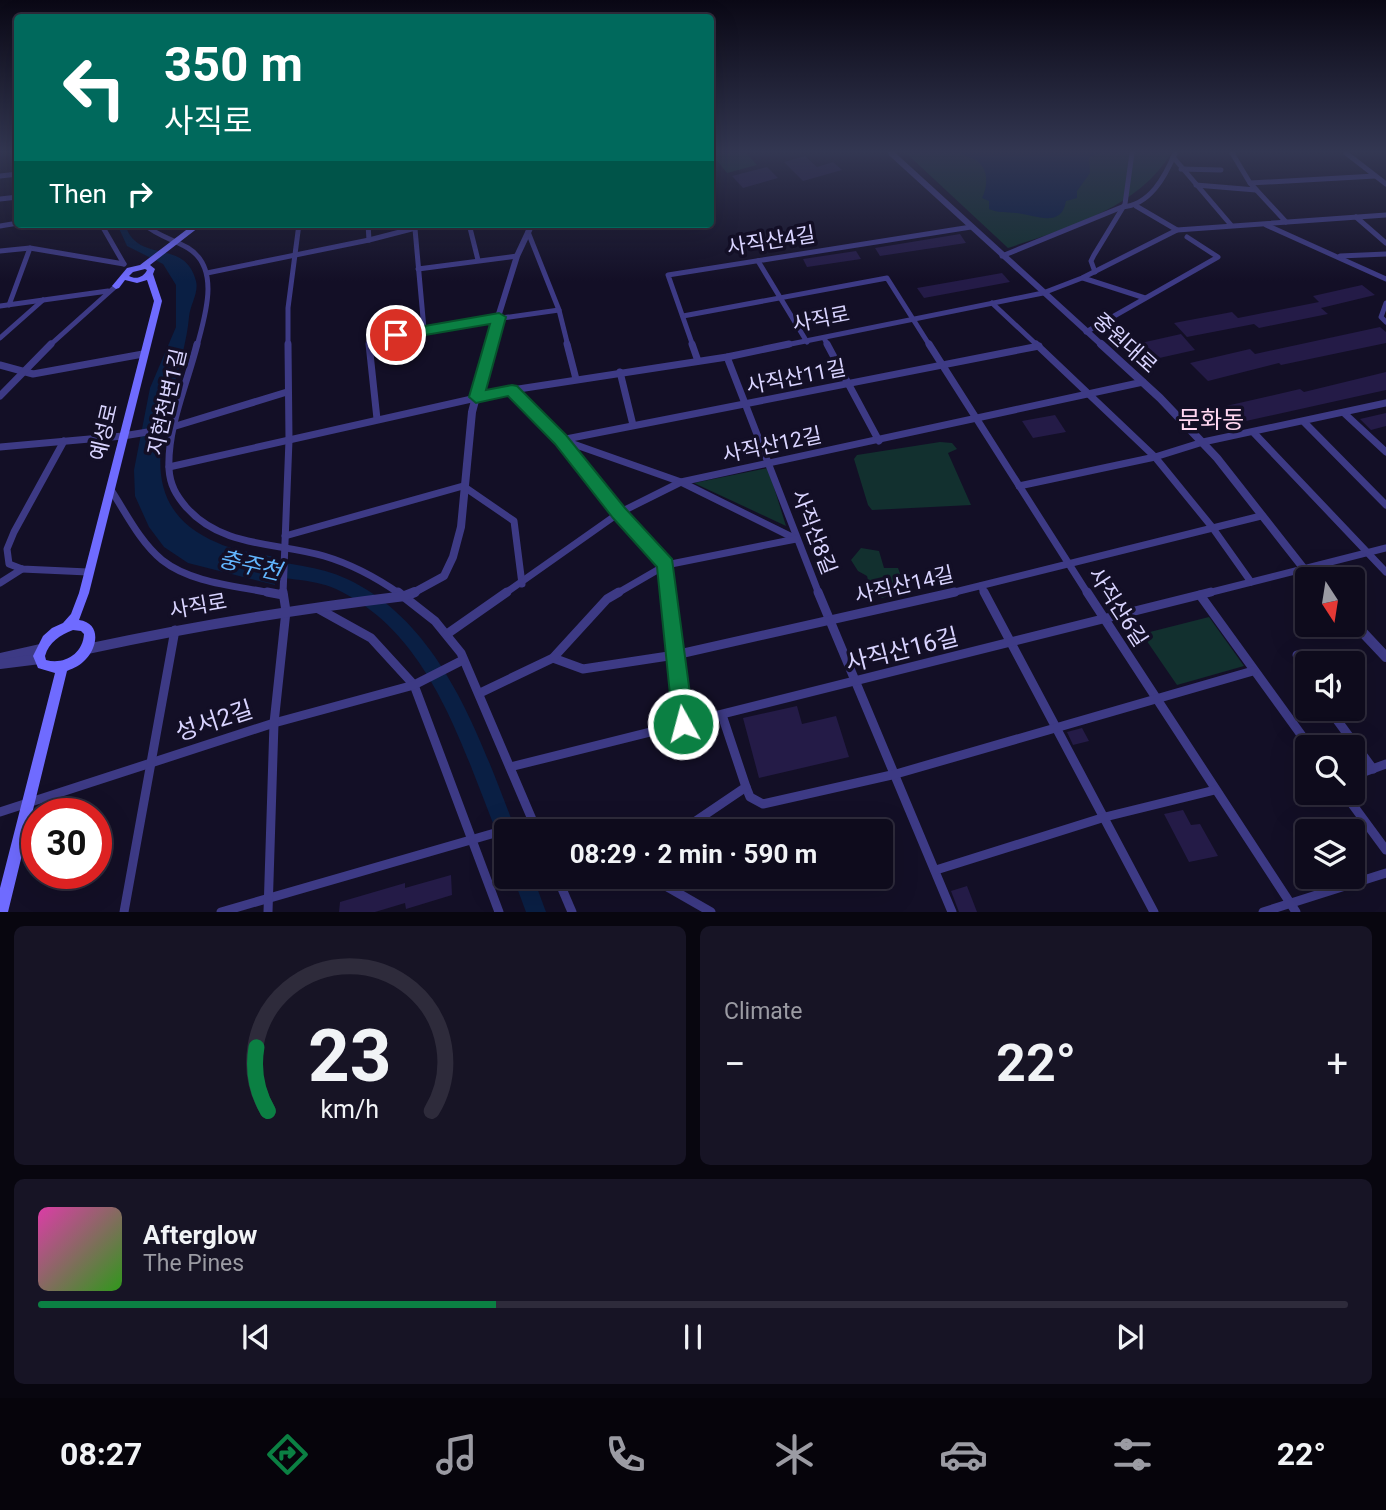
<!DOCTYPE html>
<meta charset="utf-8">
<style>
:root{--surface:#0e0b1c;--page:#171425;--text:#f1f3f6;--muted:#9b9ba3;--line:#2e2b3b;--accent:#0b8043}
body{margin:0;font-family:Roboto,"Noto Sans KR",sans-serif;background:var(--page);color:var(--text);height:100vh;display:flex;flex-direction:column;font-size:26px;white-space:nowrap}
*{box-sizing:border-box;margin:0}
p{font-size:23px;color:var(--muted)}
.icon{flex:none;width:38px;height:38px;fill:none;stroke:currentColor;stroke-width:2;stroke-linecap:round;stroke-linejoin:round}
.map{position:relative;height:912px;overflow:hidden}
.panel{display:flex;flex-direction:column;gap:14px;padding:14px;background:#08060f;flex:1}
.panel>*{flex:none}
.banner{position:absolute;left:14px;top:14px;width:700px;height:214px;border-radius:7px;box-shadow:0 7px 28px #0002,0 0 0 2px var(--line);background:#00695c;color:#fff;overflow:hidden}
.needle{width:46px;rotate:168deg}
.tools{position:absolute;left:1295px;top:567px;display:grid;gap:14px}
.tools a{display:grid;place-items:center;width:70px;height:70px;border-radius:7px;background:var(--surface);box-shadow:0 7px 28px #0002,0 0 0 2px var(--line);font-size:35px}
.speed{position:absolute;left:21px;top:798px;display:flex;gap:14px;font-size:35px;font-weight:700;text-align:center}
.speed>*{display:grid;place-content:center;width:91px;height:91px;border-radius:50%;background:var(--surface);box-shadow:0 7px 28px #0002,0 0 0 2px var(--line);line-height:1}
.speed .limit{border:10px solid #d22;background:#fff;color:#111}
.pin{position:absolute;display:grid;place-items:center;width:60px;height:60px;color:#fff;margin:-30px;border:4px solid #fff;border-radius:50%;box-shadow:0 2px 7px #0007}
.me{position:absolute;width:77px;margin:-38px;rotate:353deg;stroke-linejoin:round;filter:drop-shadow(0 0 5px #0008)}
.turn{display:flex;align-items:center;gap:24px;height:147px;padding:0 35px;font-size:32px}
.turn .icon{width:91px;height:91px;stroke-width:2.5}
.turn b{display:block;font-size:49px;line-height:60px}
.then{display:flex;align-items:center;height:66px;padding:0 35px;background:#0003;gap:14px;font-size:26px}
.big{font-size:52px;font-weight:700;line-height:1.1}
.panel .card{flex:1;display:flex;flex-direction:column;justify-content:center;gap:10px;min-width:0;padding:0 24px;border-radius:10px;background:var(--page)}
.panel .dial{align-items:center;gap:0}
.dial svg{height:182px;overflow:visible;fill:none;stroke:var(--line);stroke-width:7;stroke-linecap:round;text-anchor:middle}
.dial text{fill:var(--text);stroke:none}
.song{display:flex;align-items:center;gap:21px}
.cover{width:84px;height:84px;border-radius:10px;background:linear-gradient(135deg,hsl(320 70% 55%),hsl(110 70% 35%))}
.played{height:7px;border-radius:4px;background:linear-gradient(90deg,var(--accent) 35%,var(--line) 35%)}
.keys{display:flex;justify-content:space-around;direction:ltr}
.heat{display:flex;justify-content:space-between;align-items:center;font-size:38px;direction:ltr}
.panel .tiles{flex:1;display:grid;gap:14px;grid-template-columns:1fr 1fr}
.card:last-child{grid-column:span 2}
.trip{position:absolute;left:494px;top:819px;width:399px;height:70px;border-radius:7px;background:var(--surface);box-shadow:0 7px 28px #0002,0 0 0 2px var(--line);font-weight:700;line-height:70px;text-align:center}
.tab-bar{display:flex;height:112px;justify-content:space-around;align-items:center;background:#06040b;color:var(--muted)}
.tab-bar .icon{width:49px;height:49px}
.tab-bar .current{color:var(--accent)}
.tab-bar b{font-size:32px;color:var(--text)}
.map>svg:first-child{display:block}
.green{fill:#12302f}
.water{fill:#0a1f44}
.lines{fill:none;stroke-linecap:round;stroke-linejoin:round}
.river{fill:#0a1f44;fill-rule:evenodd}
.building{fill:#241b47}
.minor-far2{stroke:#3d3a85;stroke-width:5}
.minor-far1{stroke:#3d3a85;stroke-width:7}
.minor{stroke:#3d3a85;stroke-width:9}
.tertiary-far2{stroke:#3d3a85;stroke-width:6}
.tertiary-far1{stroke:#3d3a85;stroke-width:8}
.tertiary{stroke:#3d3a85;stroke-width:10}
.secondary{fill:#6f6bff;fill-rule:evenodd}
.route{fill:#0b8043;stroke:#07532c;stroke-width:2}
.labels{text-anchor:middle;stroke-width:7;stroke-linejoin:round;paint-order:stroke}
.street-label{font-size:21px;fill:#d9d4ff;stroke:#130f26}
.water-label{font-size:23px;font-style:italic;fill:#62b6ff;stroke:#130f26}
.quarter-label{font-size:24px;fill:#ffd6f0;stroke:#130f26}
.near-street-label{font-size:24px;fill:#d9d4ff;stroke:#130f26}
</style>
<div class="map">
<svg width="1386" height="912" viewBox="0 0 1386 912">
<rect width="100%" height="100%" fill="#130f26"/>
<g class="green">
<polygon points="711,153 746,153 757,165 727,173"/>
<path d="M906,153H1171C1139,208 1065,229 1008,248Z"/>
<polygon points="940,442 952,443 957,449 948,453 971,505 872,510 868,505 854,459 857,455"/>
<polygon points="768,468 786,526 694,483"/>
<polygon points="861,548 879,551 884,568 898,568 906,590 882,598 871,591 867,576 858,571 851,560"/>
<polygon points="1209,617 1244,666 1177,685 1142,634"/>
</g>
<g class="water">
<path d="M959,153H1099L1089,158L1090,173L1077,191V198L1066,201C1061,229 1036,215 1016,213C1006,212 998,213 989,209V201L982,198C988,186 989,169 976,160C971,157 964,156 959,153Z"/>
<path d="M117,224L126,227C139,264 185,238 196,281C199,293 190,305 189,317C182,396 113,499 218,543C235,551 257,553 275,557V585L188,563L164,547L149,527L135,496L134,470L150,388L176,327V285L163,264L127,246Z"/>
</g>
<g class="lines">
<g class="river">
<path d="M258,559C287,564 319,566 347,579C443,624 480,739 516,831H506V841L499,838C462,748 432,634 336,589C310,577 279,581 252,571L250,566L252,561Z"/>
<polygon points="513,877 533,877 546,912 526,912"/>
</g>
</g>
<g class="building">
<polygon points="805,156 817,167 833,162 842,170 803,181 784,162"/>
<polygon points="767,167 778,178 743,188 732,176"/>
<polygon points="960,234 966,243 880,256 875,248"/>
<polygon points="856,251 861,259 807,267 803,259"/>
<polygon points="1002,273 1010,282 924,298 917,288"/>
<polygon points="1362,285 1375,295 1321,308 1328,314 1259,328 1254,324 1187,337 1174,323 1232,312 1238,318 1319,302 1313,296"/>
<polygon points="1380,327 1386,332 1386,343 1281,365 1279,363 1208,381 1190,363 1250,349 1255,354"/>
<polygon points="1181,334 1195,350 1146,361 1132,345"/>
<polygon points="1386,372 1386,390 1246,421 1226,406 1300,389 1304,392"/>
<polygon points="1386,413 1386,426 1371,430 1360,419"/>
<polygon points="1055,415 1066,432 1033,438 1022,421"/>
<polygon points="797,706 802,724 836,716 849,757 759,778 743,718"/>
<polygon points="1082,728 1089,741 1073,745 1067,732"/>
<polygon points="1183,810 1191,825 1200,824 1218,856 1189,862 1164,814"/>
<polygon points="451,875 452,895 406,909 405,903 375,912 339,912 340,902 405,883 405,888"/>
<polygon points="967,886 977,912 959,912 951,891"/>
</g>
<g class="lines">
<g class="minor-far2">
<polyline points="1232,153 1250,183 1286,222"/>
<polyline points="1346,153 1386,184"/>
<polyline points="1173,157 1231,225"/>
<polyline points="1181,169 1221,170"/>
<polyline points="0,176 18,174"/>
<polyline points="1250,183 1375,176"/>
<polyline points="1196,185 1256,190"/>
<polyline points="0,199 18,197"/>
<polyline points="1136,206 1177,230"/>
<polyline points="1356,217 1386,243"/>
<polyline points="101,224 124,264"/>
<path d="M144,224C157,236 173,239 188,248C221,268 205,316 197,346"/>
<polyline points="368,224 369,240"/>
<polyline points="469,224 478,260"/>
<polyline points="1266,225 1386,279"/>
<polyline points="0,226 18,223"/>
<polyline points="415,229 424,329"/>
<polyline points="528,232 559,310 568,346"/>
<polyline points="0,251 30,248 124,264"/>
<path d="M1002,256L1122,207C1150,205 1165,177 1175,153"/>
<polyline points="1340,256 1386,254"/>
<polyline points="758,261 807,342"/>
<polyline points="418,269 517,256"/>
<polyline points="1095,272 1091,261 1094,255 1125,204 1132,153"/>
<polyline points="207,273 369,240 431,224"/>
<polyline points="1083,278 1145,298"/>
<polyline points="992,303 1038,346"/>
<polyline points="1386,303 1381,317 1386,322"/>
<polyline points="9,305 30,248"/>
<polyline points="0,306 108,291"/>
<polyline points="683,316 887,278 930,346"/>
<polyline points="1086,332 1218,257 1187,237"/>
<polyline points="0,338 43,300"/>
<polyline points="824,338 828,346"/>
<polyline points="49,346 116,286"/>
<polyline points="288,346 288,308 299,224"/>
<polyline points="370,346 369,341 424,329 559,310"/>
<polyline points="693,346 668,275 971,227"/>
<polyline points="781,346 1043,293 1082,278 1177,230 1386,215"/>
</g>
<g class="minor-far1">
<path d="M197,344C187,384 167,428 169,469C170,485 176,495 186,507C222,548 276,542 324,556C351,564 377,578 400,594"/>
<polyline points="369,344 377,419"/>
<polyline points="567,344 576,379"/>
<polyline points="692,344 698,361"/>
<polyline points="827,344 879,441"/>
<polyline points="929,344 1088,594"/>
<polyline points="1036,344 1155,457 1212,527 1251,582"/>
<polyline points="727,357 819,594"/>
<polyline points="0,365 33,374 143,354"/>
<polyline points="620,372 633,425"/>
<polyline points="512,390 561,440 619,513 666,565 669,594"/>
<polyline points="0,396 51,344"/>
<polyline points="1344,413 1386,452"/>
<polyline points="1304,422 1386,505"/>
<polyline points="1254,433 1386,572"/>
<polyline points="561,440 1039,346"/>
<polyline points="562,440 681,482 796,539"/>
<polyline points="64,441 14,532 7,549 9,564 22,569 88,572"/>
<polyline points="0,447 123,436 166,429 287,392"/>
<polyline points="169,467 512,390 727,357 789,344"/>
<polyline points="1019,486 1155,457 1203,442 1386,403"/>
<path d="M111,490C126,513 140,542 162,560C192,584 240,586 276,594"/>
<polyline points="285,536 463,486 514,521 522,584"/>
<polyline points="0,583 22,569"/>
<polyline points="981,586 985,594"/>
<polyline points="283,594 289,440 288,344"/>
<polyline points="504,594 619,513 681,482 1143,382"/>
<polyline points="616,594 666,565 796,539"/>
<polyline points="947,594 1261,516"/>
<polyline points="1204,594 1386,548"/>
</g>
<g class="minor">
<polyline points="267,592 283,595"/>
<polyline points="398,592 435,621 461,653 537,831"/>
<polyline points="669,592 683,724"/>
<polyline points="818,592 952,912"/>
<polyline points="984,592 1154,912"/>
<polyline points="1087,592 1296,912"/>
<polyline points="1200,595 1310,747"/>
<polyline points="317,608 371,638 414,685 499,912"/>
<polyline points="447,634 507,592"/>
<polyline points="1297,655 1307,670"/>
<polyline points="553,658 583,669 675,655 955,592"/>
<polyline points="480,693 553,658 607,599 619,592"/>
<polyline points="1329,709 1373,769"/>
<polyline points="510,767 1211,592"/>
<polyline points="1353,776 1386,764"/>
<polyline points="746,787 750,797 763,804 896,774 1253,671"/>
<polyline points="1344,793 1386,850"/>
<polyline points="0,812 274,723 414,685 463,660"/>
<polyline points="681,831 746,787 722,715"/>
<polyline points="936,870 1105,817 1215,790"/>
<polyline points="557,877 572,912"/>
<polyline points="650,877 711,912"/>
<polyline points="559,879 572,877"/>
<polyline points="124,912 175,630"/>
<polyline points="221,912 533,822"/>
<polyline points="268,912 274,723 286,611 283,592"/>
<polyline points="1263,912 1386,873"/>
</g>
<g class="tertiary-far2">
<polyline points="891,153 1103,346"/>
<polyline points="489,346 517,256 532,224"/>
</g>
<g class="tertiary-far1">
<polyline points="1101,344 1160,398 1217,458 1312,579"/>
<polyline points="411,594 444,576 453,557 461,527 472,412 490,344"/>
</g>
<g class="tertiary">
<polyline points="1353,622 1386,657"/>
<path d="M87,649C193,626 298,609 405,596L415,592"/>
<polyline points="0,658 41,649"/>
<polyline points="0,664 40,659"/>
</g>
<path class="secondary" d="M194,224H203L150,265L155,269L153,274L162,301L89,593L79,620C101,623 98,646 86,659C81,665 74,668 67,671L8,912H0V888L55,673L38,668L33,656L43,636L52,628L63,623L71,614L79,593L154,301L147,280L137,283L125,280L119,288L116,289L112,286L127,268L140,265ZM145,269L147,270C144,277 136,280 129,276L133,272ZM73,630L81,631L84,634C83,654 64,665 46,660L45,656C49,642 60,635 73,630Z"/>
</g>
<linearGradient id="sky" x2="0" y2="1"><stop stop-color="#0a0815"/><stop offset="0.54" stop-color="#333752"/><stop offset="1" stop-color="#333752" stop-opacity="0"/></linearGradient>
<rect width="1386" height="281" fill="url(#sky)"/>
<polygon class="route" points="499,313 506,317 486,390 512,385 517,386 566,435 625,508 672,559 694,724 691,732 683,734 676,732 673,724 657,567 613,518 555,444 508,396 476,403 469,397 490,324 396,340 389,335 396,331"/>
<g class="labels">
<g class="street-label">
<text transform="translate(771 241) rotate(-9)" y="7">사직산4길</text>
<text transform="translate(821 319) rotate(-11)" y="7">사직로</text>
<text transform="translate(1125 343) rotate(42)" y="7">중원대로</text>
<text transform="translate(796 377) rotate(-11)" y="7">사직산11길</text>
<text transform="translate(167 402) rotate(-77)" y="7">지현천변1길</text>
<text transform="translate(104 432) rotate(-77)" y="7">예성로</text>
<text transform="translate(772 445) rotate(-12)" y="7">사직산12길</text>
<text transform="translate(814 532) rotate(69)" y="7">사직산8길</text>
<text transform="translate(904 585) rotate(-13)" y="7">사직산14길</text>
<text transform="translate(198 606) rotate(-10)" y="7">사직로</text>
<text transform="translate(1118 607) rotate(57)" y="7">사직산6길</text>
</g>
<g class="water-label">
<text transform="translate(250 565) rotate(13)" y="8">충주천</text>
</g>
<g class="quarter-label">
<text x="1211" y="428">문화동</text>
</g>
<g class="near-street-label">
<text transform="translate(902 650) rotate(-14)" y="8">사직산16길</text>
<text transform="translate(214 721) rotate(-18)" y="8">성서2길</text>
</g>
</g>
</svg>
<div class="tools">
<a><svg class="needle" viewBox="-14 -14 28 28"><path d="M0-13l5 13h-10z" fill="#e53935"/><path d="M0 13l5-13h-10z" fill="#9b9ba3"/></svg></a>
<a><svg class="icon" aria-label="sound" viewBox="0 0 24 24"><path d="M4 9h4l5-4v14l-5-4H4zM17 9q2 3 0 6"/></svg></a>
<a><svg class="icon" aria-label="search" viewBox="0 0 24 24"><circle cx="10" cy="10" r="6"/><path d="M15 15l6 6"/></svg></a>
<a><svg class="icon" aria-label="layers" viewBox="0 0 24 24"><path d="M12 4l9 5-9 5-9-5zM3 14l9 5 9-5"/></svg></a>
</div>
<div class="speed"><div class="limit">30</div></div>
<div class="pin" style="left:396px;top:335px;background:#d93025"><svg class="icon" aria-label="arrive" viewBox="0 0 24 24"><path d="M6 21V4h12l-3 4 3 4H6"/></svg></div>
<svg class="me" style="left:683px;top:724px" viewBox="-20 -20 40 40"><circle r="17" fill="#0b8043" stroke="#fff" stroke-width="3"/><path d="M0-11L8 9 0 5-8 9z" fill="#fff"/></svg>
<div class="trip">08:29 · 2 min · 590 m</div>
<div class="banner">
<div class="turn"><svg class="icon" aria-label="left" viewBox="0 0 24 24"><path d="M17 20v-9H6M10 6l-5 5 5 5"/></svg><div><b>350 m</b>사직로</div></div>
<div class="then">Then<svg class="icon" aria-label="right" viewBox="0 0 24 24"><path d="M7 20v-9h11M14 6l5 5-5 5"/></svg></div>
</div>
</div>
<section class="panel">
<div class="tiles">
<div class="card dial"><svg viewBox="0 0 100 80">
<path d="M14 69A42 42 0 1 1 86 69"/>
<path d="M14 69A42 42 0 0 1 9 41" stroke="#0b8043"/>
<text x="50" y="56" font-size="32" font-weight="700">23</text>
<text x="50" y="72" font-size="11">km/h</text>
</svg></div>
<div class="card"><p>Climate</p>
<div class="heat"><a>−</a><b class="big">22°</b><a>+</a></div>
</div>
<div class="card">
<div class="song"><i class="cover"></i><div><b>Afterglow</b><p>The Pines</p></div></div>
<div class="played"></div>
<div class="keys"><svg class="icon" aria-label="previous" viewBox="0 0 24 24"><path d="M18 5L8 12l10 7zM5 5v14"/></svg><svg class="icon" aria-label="pause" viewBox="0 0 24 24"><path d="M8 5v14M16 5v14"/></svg><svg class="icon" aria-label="next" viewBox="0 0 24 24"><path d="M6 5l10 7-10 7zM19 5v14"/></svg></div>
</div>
</div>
</section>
<nav class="tab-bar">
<b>08:27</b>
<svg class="icon current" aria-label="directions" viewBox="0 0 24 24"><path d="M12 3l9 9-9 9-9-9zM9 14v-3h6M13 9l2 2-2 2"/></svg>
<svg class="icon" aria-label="music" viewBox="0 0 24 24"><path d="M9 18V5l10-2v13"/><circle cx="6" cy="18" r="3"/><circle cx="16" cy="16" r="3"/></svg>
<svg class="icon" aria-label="phone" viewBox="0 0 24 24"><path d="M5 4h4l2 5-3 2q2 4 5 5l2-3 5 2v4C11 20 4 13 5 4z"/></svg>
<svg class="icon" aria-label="climate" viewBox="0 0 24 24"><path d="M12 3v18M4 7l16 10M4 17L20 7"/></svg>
<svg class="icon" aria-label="car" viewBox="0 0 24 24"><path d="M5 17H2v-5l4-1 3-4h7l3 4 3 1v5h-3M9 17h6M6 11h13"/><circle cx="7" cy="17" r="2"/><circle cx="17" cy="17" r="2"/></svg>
<svg class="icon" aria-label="filters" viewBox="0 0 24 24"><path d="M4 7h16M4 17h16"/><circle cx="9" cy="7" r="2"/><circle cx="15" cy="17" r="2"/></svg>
<b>22°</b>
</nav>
